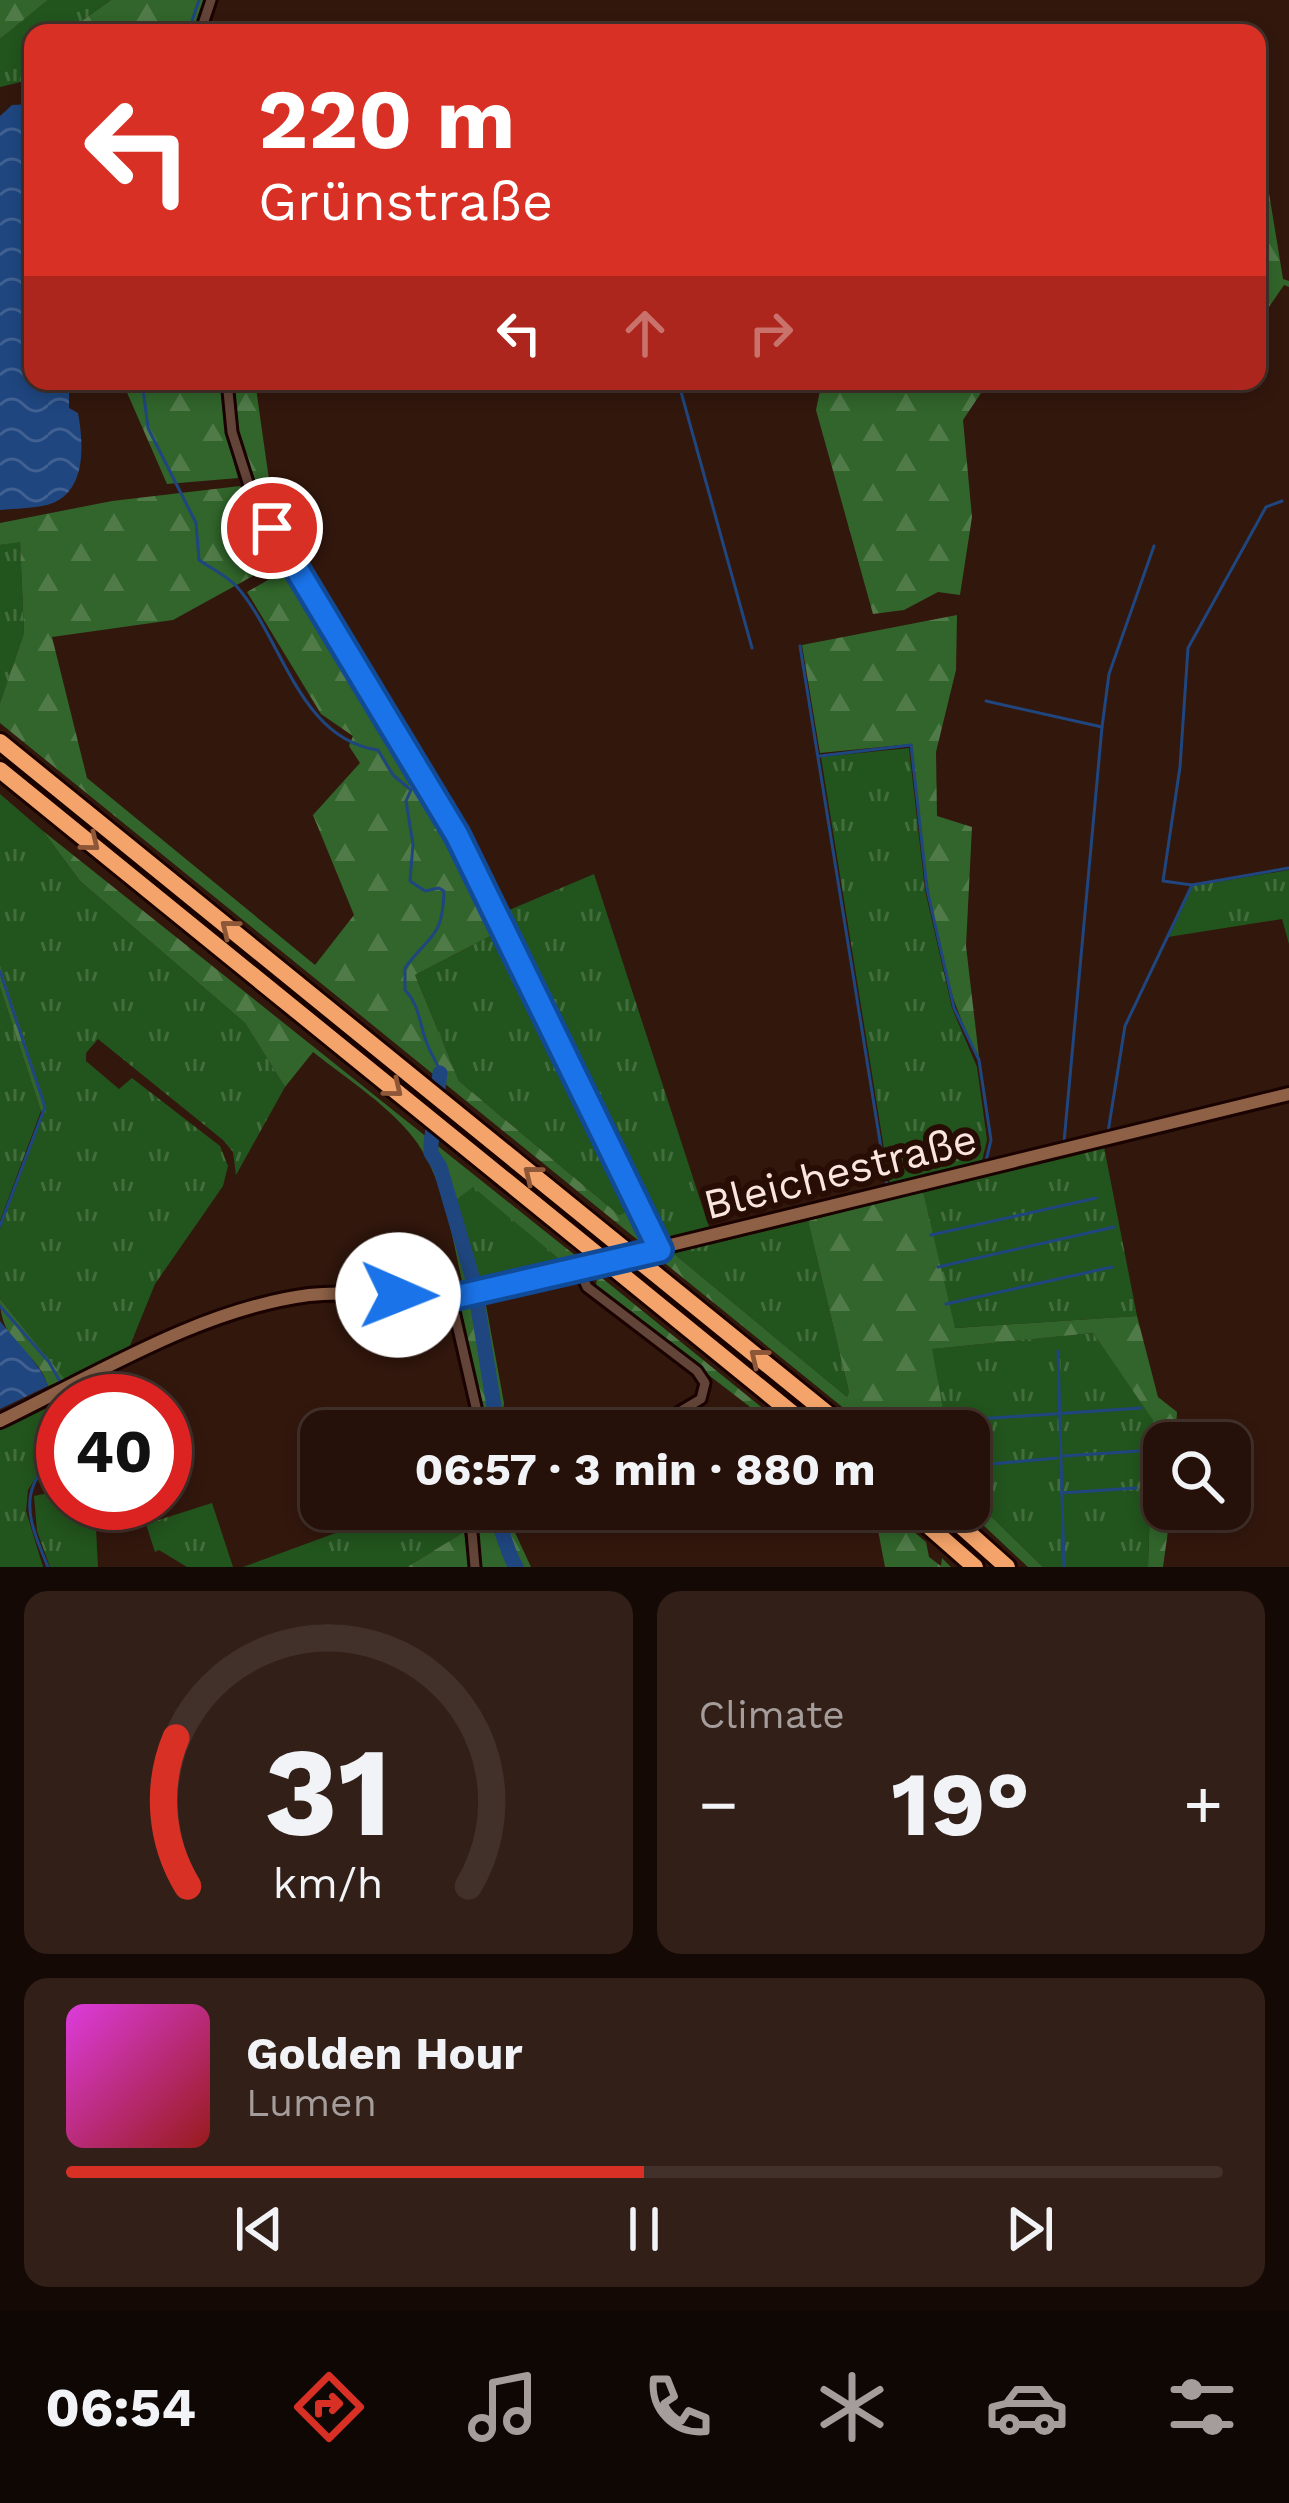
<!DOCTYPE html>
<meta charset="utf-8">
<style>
:root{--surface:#26110a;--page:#321f18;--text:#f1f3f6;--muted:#a49d9c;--line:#42312b;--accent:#d93025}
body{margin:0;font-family:"Work Sans",sans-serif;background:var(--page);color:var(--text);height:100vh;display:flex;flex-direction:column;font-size:45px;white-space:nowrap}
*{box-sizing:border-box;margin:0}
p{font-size:39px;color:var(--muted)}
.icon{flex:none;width:66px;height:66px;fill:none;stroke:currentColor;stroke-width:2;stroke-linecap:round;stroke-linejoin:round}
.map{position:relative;height:1567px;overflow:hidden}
.sheet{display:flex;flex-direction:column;gap:24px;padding:24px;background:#150906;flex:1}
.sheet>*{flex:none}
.top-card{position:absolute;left:24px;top:24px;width:1242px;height:366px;border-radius:24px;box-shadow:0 6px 18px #0003,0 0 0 3px var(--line);background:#d93025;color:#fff;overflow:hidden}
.buttons{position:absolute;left:1143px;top:1422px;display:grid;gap:24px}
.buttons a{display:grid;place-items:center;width:108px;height:108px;border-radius:24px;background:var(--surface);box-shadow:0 6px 18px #0003,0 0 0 3px var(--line);font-size:60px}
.speed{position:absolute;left:36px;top:1374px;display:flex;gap:24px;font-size:60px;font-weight:700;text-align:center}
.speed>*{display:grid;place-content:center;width:156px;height:156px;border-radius:50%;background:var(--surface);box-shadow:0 6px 18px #0003,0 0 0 3px var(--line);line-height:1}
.speed .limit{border:18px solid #d22;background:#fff;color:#111}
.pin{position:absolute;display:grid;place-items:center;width:102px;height:102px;color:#fff;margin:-51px;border:6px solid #fff;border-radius:50%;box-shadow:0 3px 12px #0007}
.me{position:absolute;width:132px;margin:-66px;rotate:91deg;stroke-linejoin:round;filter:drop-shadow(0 0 9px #0008)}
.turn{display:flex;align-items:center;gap:42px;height:252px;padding:0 36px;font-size:54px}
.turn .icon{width:156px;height:156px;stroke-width:2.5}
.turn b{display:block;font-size:84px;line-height:102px}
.lanes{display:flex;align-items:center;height:114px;padding:0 36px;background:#0003;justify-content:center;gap:60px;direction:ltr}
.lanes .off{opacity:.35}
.big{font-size:90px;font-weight:700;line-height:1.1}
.sheet .card{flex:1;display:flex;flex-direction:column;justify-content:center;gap:18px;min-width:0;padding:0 42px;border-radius:24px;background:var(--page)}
.sheet .dial{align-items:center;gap:0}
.dial svg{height:312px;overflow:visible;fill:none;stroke:var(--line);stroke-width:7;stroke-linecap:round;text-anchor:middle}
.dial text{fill:var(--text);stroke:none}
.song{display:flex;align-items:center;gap:36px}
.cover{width:144px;height:144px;border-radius:18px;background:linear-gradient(135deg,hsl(300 70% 55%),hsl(0 70% 35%))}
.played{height:12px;border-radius:6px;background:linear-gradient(90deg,var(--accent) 50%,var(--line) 50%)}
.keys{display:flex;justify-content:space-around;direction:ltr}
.heat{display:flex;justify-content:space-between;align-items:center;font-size:66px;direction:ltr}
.sheet .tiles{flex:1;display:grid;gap:24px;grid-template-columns:1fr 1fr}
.card:last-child{grid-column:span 2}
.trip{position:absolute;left:300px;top:1410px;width:690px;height:120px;border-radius:24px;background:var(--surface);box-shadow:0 6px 18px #0003,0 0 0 3px var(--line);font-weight:700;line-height:120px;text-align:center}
.menu{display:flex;height:192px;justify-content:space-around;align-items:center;background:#0f0704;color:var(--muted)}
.menu .icon{width:84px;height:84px}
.menu .active{color:var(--accent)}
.menu b{font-size:54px;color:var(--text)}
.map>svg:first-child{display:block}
.grass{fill:url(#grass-tufts)}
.forest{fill:url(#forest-firs)}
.water{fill:url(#water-waves)}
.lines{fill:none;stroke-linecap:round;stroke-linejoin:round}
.stream{stroke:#1f467f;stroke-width:3}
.river{stroke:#1f467f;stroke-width:15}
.street-casing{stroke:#190200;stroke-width:15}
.secondary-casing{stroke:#190200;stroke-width:18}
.highway-casing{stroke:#190200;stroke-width:22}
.street{stroke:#634438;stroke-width:9}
.secondary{stroke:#8e6147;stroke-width:12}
.highway{stroke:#f4a46a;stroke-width:16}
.highway-bridge-casing{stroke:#190200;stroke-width:22;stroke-linecap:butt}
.highway-bridge{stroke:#f4a46a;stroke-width:16}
.oneway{stroke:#8e5838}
.route-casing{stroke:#114b97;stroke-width:30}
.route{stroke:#1a73e8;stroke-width:21}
.labels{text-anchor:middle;stroke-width:12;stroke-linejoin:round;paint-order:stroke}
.street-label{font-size:42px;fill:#fae6df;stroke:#280d05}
</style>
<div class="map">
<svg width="1289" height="1567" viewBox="0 0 1289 1567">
<defs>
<pattern id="grass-tufts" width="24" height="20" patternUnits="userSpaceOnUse" patternTransform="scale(3)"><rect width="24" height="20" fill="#22541d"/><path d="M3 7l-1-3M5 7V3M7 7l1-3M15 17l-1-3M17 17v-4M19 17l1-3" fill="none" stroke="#436d3d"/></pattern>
<pattern id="forest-firs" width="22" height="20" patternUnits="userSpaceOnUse" patternTransform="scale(3)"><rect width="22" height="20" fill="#31652b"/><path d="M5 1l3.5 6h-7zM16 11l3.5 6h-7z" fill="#507b49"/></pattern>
<pattern id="water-waves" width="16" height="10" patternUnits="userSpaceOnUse" patternTransform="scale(3)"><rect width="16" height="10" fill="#1f467f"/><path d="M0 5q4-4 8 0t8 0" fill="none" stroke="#406191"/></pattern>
</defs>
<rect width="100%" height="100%" fill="#32170d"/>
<g class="grass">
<polygon points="48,0 111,0 65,33 33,33 33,79 0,87 0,39"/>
<polygon points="20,541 24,633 0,703 0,545"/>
<polygon points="909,748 925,890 952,1008 977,1067 987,1140 982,1161 890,1186 821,757"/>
<polygon points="0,794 43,831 80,881 245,1023 285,1087 236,1175 233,1152 223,1140 98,1039 86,1053 86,1061 119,1089 132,1078 220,1146 228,1166 223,1186 155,1284 129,1348 65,1379 0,1299 0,1229 46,1105 0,964"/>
<polygon points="1289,870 1289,944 1282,919 1168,937 1192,886"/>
<polygon points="594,874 710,1230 667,1240 657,1232 500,914"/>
<polygon points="498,932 632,1210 619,1215 459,1081 415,975"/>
<polygon points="0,987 41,1111 0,1221"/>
<polygon points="1104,1147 1137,1316 954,1328 923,1191"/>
<polygon points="473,1186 565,1264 477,1284 456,1200"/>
<polygon points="808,1221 849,1392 847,1397 673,1253"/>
<polygon points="1093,1333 1153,1419 1148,1567 1043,1567 969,1495 969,1431 947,1431 931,1349"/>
<polygon points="64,1400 51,1454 28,1490 26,1511 43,1567 0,1567 0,1430"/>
<polygon points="63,1490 63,1503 97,1503 103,1527 96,1529 98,1567 50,1567 37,1531 34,1496"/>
<polygon points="212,1503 233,1567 187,1567 159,1550 155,1552 146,1524"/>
<polygon points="384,1509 464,1509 464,1532 407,1567 243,1567 341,1531"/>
</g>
<g class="forest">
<polygon points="0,0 48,0 0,39"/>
<polygon points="111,0 206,0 195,33 65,33"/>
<polygon points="1257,141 1261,144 1283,279 1289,281 1289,287 1284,285 1260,320 1257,317"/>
<polygon points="122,381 221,381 226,433 238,478 167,484"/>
<polygon points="231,381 255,381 273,508 265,512 237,431"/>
<polygon points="822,381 989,381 963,420 972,517 960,595 938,592 904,610 873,614 816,410"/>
<polygon points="240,486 282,560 173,620 52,637 87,778 315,965 354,915 313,815 360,763 349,746 353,736 321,714 247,592 289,568 452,838 498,932 415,975 459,1081 619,1215 631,1210 595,1133 598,1131 647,1233 644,1245 0,723 0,703 24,633 20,542 0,545 0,523 112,501"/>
<path d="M957,615L956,670L936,752L937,816L972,827L966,946L979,1057C928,964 924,848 912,744L820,753L802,645Z"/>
<path d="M43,831L581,1260L565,1264L473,1187L456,1200L477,1284L463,1286C453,1241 445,1184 418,1144C393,1108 347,1079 313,1052L285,1087L245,1023L80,881Z"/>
<polygon points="0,964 46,1105 46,1113 41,1111 0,987"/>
<polygon points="923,1191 955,1328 1137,1316 1158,1397 1177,1412 1175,1443 1164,1443 1164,1509 1171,1509 1163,1567 1148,1567 1153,1420 1093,1333 932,1349 947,1431 872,1431 656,1256 673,1253 847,1397 849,1392 808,1221"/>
<polygon points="597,1274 791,1431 781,1431 596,1288"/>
<path d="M0,1299L65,1379L48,1386C37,1349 0,1346 0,1299Z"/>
<polygon points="485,1300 504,1403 501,1431 479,1431 480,1407 459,1310 465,1303"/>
<polygon points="969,1495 1043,1567 1028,1567 966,1509 969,1509"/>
<polygon points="475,1509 504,1509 531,1567 478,1567"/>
<polygon points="874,1509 887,1509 926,1542 929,1557 941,1566 942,1558 951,1567 885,1567"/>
<polygon points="464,1532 469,1567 407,1567"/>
</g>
<g class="water">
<path d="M33,104V381H69V408L78,413C83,440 87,485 57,501C43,509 16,508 0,510V116L12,105Z"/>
<path d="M0,1321C14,1339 42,1366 48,1386L0,1409Z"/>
</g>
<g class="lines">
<g class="stream">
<polyline points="188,33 199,0"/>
<path d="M142,381L148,428L196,523L199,560C212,569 229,577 238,588C282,639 300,740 378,750L393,775L411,790L406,801L413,844L410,881L425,891L439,888L444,891C443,938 430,934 405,968V990C421,1007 419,1026 428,1046C432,1057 438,1062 440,1073"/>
<polyline points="678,381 752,648"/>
<polyline points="800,646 887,1185"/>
<polyline points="986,701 1102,727 1109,674 1154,546"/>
<polyline points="820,756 911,745 927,889 954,1008 979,1060 991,1140 986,1161"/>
<polyline points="1192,885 1289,868"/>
<polyline points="0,971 45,1107 0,1226"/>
<polyline points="1108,1132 1125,1026 1192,885 1163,881 1180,767 1188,648 1266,507 1282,501"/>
<polyline points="1064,1142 1102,727"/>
<polyline points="931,1235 1096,1198"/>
<polyline points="938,1267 1114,1227"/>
<polyline points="946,1304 1112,1267"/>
<polyline points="0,1306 49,1362 62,1385"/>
<path d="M192,1321C255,1292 322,1284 390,1289"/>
<polyline points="1058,1351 1064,1567"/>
<polyline points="67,1398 118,1373"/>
<polyline points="949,1421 1141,1408"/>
<polyline points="1063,1456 1139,1451"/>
<polyline points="969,1466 1057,1458"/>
<polyline points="1061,1493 1136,1488"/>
<path d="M48,1567C38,1542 22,1511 34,1484C45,1460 61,1443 63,1415"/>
</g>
<g class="river">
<polyline points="440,1073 431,1144 431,1153 440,1167 474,1283 494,1406 492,1431"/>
<path d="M487,1509C503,1521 504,1547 516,1567"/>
</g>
<defs>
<g id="street">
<polyline points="200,33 211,0"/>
<polyline points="227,381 232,432 252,495 457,835 660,1250"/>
<polyline points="579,1269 587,1287 697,1371 705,1383 701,1399 647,1431"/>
<polyline points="451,1298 476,1407 475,1431"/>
<polyline points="470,1509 475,1567"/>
</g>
<path id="secondary" d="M0,1421C97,1374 201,1309 309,1295C359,1289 408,1302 458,1297L1289,1094"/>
<g id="highway">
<polyline points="0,742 623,1248"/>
<polyline points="0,770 599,1256"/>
<polyline points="643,1264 849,1431"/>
<polyline points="615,1269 814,1431"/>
<polyline points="909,1509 975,1567"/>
<polyline points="942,1509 1007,1567"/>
</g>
</defs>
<use href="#street" class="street-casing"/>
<use href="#secondary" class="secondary-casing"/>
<use href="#highway" class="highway-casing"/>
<use href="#street" class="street"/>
<use href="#secondary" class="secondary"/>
<use href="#highway" class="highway"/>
<defs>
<g id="highway-bridge">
<polyline points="623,1248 643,1264"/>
<polyline points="599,1256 615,1269"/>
</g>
</defs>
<use href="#highway-bridge" class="highway-bridge-casing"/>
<use href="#highway-bridge" class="highway-bridge"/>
</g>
<defs><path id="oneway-chevron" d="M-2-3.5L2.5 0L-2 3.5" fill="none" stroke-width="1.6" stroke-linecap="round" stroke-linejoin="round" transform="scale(3)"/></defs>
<g class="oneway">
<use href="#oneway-chevron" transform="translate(91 843) rotate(39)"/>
<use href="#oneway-chevron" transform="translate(229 928) rotate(-141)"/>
<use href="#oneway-chevron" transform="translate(394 1089) rotate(39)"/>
<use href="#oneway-chevron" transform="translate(532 1174) rotate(-141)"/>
<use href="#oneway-chevron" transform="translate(758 1357) rotate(-141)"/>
</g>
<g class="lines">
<defs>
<polyline id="route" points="272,528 457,835 660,1250 451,1298 398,1295"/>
</defs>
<use href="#route" class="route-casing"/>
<use href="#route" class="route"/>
</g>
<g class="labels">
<g class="street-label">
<text transform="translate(840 1171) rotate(-14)" y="15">Bleichestraße</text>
</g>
</g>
</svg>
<div class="buttons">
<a><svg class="icon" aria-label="search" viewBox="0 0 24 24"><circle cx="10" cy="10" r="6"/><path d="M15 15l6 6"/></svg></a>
</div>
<div class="speed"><div class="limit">40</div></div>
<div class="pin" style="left:272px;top:528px;background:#d93025"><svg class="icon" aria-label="arrive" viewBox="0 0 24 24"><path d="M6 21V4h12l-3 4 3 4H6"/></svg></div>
<svg class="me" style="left:398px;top:1295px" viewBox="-20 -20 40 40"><circle r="19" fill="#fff"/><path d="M0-13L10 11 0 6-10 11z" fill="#1a73e8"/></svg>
<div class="trip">06:57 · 3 min · 880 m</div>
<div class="top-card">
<div class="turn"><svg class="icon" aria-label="left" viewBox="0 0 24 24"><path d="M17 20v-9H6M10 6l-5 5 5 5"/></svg><div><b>220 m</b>Grünstraße</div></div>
<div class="lanes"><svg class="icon" aria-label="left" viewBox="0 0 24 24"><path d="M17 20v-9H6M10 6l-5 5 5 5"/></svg><svg class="icon off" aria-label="ahead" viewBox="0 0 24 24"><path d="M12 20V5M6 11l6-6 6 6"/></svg><svg class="icon off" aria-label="right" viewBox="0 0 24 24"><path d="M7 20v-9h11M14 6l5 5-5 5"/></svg></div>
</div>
</div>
<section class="sheet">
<div class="tiles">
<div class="card dial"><svg viewBox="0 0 100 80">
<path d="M14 69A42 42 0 1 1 86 69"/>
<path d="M14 69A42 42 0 0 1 11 31" stroke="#d93025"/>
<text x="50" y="56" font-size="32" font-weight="700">31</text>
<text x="50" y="72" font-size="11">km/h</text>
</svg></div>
<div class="card"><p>Climate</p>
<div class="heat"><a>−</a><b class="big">19°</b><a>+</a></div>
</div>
<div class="card">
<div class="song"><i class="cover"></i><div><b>Golden Hour</b><p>Lumen</p></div></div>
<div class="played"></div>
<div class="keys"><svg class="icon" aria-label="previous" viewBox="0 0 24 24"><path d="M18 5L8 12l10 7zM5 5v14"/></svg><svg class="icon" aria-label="pause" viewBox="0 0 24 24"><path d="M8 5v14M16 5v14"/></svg><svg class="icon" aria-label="next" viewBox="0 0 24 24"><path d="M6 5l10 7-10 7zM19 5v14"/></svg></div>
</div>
</div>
</section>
<nav class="menu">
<b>06:54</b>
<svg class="icon active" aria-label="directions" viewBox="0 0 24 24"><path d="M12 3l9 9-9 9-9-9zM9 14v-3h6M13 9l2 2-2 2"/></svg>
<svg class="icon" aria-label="music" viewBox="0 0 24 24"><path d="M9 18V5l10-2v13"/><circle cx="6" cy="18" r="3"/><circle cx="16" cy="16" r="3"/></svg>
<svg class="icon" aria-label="phone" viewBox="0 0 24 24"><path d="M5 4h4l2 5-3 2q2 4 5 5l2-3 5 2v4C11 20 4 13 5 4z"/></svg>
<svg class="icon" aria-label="climate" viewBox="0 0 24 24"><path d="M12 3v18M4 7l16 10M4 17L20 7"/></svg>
<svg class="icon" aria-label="car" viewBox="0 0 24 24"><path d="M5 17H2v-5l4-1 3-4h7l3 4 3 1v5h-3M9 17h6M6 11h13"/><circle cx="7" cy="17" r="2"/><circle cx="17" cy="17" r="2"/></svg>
<svg class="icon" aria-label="filters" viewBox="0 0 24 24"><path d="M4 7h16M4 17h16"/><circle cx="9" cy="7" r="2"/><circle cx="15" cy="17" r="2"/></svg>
</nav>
